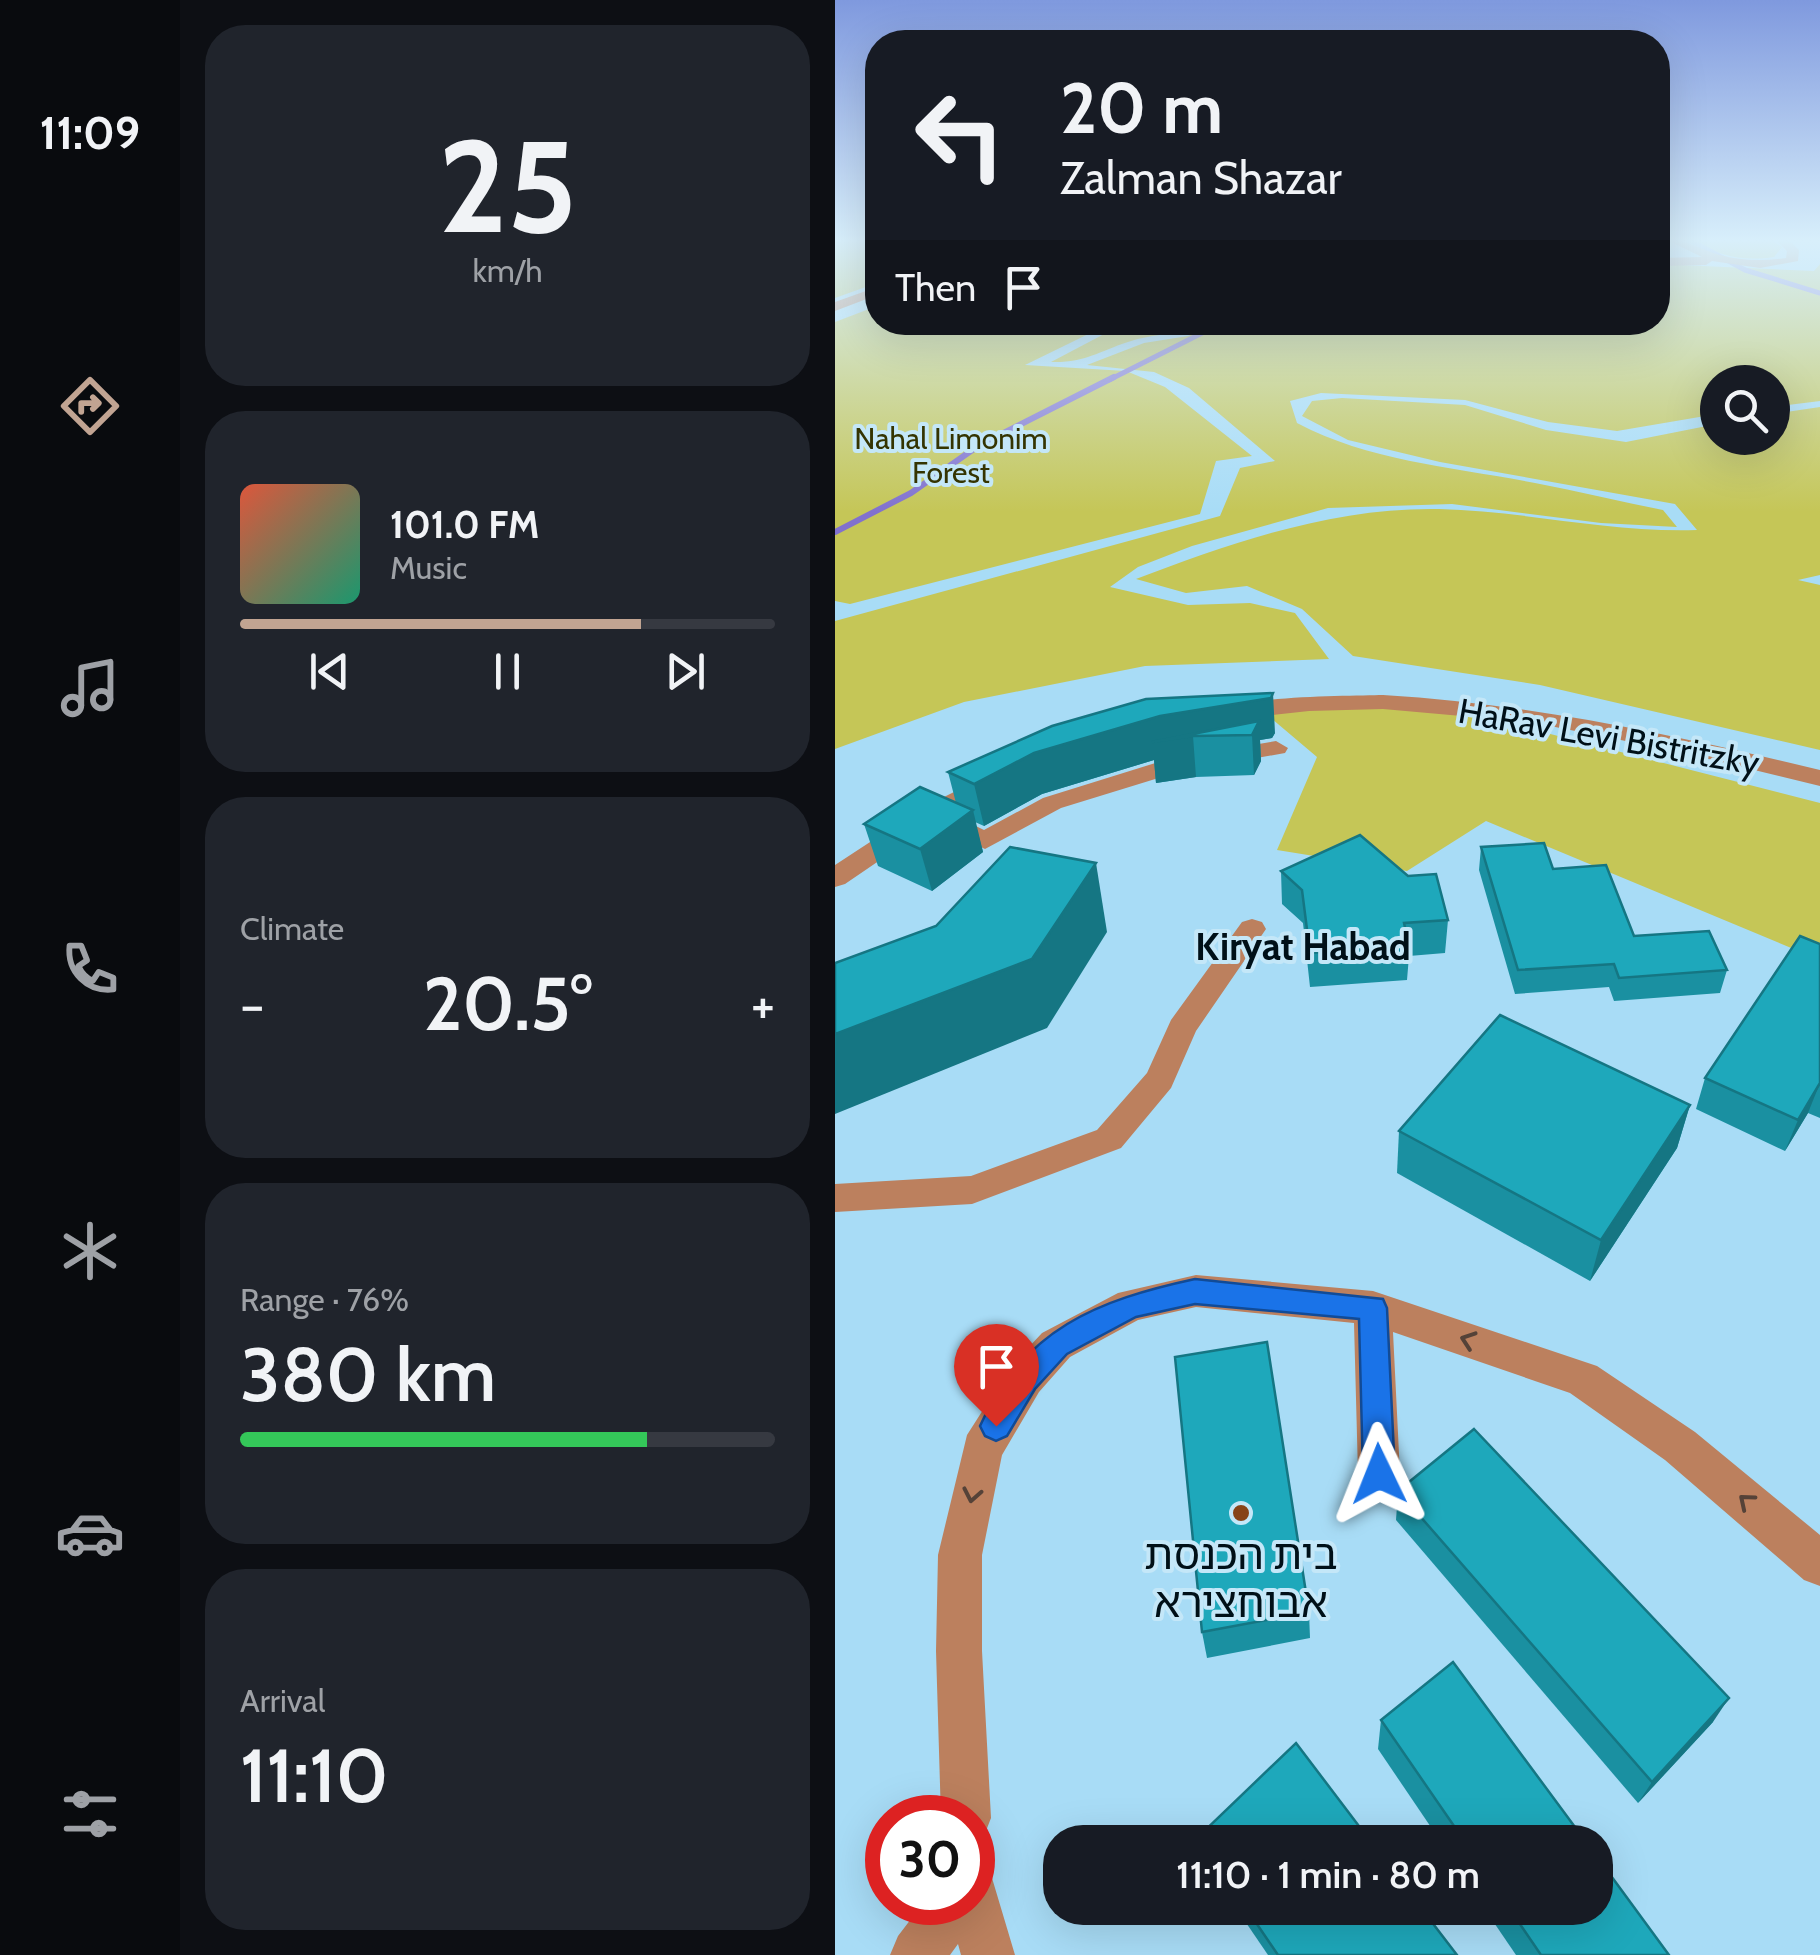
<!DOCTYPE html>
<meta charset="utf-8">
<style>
:root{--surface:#171b24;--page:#20242c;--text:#f1f3f6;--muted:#9ea1a6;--line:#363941;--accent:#c1a492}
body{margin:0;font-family:Cabin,"Noto Sans Hebrew",sans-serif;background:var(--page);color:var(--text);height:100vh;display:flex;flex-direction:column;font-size:38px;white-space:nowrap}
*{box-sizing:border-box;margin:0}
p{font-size:32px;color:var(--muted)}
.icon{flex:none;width:55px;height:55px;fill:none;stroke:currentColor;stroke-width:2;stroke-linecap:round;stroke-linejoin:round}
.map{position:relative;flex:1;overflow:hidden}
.drawer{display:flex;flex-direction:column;gap:25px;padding:25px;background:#0d0f14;width:655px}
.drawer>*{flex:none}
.hud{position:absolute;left:30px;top:30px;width:805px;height:305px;border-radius:40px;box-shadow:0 10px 40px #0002;background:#171b24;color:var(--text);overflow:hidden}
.fabs{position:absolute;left:865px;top:365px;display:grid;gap:20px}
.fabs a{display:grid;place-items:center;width:90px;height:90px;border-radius:50%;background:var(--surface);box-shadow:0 10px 40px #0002;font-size:50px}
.speed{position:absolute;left:30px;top:1795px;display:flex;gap:20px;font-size:50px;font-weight:700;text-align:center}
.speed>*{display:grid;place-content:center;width:130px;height:130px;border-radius:50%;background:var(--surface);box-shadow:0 10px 40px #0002;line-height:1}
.speed .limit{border:15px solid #d22;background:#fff;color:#111}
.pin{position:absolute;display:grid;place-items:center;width:85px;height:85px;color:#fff;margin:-102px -42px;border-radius:50% 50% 50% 0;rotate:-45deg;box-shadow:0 0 10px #0007}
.pin .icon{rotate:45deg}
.me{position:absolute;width:110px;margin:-55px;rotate:358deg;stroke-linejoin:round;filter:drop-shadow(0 0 8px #0008)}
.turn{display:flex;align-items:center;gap:35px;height:210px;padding:0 30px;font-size:45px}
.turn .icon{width:130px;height:130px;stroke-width:2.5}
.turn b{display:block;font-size:70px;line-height:85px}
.then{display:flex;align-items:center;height:95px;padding:0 30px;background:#0003;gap:20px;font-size:38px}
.big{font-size:75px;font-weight:600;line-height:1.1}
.drawer .tile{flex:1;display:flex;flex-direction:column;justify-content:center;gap:15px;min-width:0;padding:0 35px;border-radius:40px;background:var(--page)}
.drawer .dial{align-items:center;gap:0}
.dial b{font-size:130px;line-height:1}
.song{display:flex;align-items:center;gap:30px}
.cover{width:120px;height:120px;border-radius:15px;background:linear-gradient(135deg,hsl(10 70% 55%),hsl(160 70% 35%))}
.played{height:10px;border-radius:5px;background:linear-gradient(90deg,var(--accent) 75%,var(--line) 75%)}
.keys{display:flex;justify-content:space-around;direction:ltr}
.heat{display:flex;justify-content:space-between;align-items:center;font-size:55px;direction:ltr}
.charge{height:15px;border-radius:8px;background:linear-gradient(90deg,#34c759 76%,var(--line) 0)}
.trip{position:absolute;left:208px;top:1825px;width:570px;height:100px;border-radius:40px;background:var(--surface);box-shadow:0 10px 40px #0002;font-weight:600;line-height:100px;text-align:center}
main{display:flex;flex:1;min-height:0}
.tabs{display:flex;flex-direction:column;width:180px;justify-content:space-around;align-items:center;background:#090b0e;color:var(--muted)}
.tabs .icon{width:70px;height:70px}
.tabs .selected{color:var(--accent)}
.tabs b{font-size:45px;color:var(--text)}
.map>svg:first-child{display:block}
.green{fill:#c5c657}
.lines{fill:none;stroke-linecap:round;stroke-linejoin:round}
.stream-far1{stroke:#8171ce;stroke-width:5}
.stream{stroke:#8171ce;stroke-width:6}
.minor{fill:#bc805e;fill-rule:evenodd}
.wall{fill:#1a90a1}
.shaded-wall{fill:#157683}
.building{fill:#1ea8bb;stroke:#157683;stroke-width:2.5}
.oneway{stroke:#554238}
.route{fill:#1a73e8;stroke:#114b97;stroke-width:2.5}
.poi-dot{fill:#874317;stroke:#c4e7f8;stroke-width:4}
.labels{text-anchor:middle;stroke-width:8;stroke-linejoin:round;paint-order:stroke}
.far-park-label{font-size:30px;fill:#343401;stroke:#c4e7f8}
.street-label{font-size:35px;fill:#001018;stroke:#c4e7f8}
.neighbourhood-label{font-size:38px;font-weight:bold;fill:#001018;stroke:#c4e7f8}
.near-poi-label{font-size:42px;fill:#001018;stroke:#c4e7f8}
</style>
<main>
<nav class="tabs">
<b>11:09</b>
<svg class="icon selected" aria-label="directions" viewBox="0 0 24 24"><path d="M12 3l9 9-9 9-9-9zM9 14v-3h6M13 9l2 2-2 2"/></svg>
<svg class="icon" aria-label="music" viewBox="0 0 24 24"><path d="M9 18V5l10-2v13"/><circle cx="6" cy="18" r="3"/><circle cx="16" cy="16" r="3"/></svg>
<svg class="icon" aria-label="phone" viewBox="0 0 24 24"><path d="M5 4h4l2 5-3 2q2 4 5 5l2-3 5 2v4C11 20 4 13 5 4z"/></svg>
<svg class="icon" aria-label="climate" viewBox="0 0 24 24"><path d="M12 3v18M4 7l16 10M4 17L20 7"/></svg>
<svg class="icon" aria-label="car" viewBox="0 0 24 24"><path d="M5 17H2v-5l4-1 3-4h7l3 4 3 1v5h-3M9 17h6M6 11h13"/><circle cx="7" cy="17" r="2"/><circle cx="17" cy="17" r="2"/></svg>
<svg class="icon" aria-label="filters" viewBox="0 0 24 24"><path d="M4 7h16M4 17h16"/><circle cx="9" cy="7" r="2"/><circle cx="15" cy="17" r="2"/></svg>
</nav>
<section class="drawer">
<div class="tile dial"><b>25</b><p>km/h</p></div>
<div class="tile">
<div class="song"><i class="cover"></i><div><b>101.0 FM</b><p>Music</p></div></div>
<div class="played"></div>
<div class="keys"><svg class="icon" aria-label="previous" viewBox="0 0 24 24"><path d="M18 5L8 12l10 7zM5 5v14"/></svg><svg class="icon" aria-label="pause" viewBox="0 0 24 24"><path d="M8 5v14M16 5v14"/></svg><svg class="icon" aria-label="next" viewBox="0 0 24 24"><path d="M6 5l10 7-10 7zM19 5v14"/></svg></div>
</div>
<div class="tile"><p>Climate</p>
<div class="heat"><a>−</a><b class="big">20.5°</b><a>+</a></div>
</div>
<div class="tile"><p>Range · 76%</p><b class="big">380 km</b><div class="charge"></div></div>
<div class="tile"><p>Arrival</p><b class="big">11:10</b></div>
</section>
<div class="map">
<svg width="985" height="1955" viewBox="0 0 985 1955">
<rect width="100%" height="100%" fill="#a8dcf6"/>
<g class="green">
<polygon points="0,239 42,241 42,283 0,298"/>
<path d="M860,239H935L947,247L939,257C909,261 885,258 860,239Z"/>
<path d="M823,264L979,271L985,264V401L938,407V382H882V414L782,431L713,422L630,400L486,393L455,401L462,423C536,462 619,467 700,483C743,491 786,502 828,510L842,527L766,523L617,504L493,508L357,546L303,567L275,587L353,605L415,603L460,613L494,659L310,666L129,702L0,749V621L385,516L405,468L440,461L354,388L319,372L252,365L309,343L353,336L381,323L822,322Z"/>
<polygon points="42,306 42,322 276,323 190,365 291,371 330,387 417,456 381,461 365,514 15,604 0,601 0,322"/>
<path d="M292,322L372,323C347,335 319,333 293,342C262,352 250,363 216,362Z"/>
<path d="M507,398L630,405L711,430L791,442L882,424V438H938V414L985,407V575L963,580L985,585V750L705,685L518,656L467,609L412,586L351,593L301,579C398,542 499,507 604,509C690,511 776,533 862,530L840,504L605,462L513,440L467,416L477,401Z"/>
<polygon points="417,702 534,705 637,714 985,803 985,960 651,821 572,871 442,850 482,757"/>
</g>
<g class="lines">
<g class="stream-far1">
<polyline points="853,239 910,270 985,293"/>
<polyline points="274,380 389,322"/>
</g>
<polyline class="stream" points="0,532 76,493 143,446 279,377"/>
<g class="minor">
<path d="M830,239C849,238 866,250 885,255C906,261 929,261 951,258L952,251L940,239H953L964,250L963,261L925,268L877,261L871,265L822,266V258L867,257Z"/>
<polygon points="42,287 42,295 0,311 0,302"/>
<path d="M548,695C697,704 840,735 985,770V786L841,751L695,722L548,709L474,711L401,719L389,712C406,695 519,696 548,695Z"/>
<polygon points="441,741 453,748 450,753 343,772 226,808 150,849 98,824 10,884 0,887 0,865 87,808 147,778 156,775 169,783 116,814 149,830 208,798 330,760"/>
<polygon points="417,919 427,922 431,929 361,1031 336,1088 286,1148 137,1204 0,1212 0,1184 136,1176 262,1130 312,1073 336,1020 407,922"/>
<polygon points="361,1275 538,1291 762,1366 860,1432 985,1535 985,1586 969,1580 830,1460 735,1393 558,1332 565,1474 559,1489 544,1495 529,1489 523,1474 519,1323 361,1307 303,1320 235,1357 204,1392 167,1455 147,1555 147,1651 156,1818 149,1836 138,1841 138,1818 106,1818 101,1651 103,1555 132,1435 176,1366 207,1333 283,1293"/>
<polygon points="138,1871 157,1878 180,1955 126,1955 123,1944 115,1955 55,1955 63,1936 89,1902 138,1902"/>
</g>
</g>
<g class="wall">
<polygon points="217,726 440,733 437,738 425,740 426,761 419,775 361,777 321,783 319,760 207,794 149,826 140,822 148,852 97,891 43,866 29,824 121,803 113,772"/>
<polygon points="646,847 718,869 799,936 892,970 885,993 779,1001 774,987 680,994 644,870"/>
<polygon points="446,871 613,920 610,953 574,956 572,980 475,987 468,923 447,904"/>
<polygon points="985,944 985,1118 973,1113 950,1151 861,1109 870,1078"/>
<polygon points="855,1105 842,1148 755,1281 562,1173 564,1131"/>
<polygon points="563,1491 878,1722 803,1803 561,1520"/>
<polygon points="474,1612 475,1638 372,1658 367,1632"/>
<polygon points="546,1720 751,1842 606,1842 543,1749"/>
<polygon points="401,1908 586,1908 622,1955 433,1955"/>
<polygon points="649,1908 760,1908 834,1955 681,1955"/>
</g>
<g class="shaded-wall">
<polygon points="438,693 440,733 437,738 425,740 426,761 419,775 417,735 358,736 361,777 321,783 319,760 207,794 149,826 139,784 199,753 325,716"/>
<polygon points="138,810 148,852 97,891 85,849"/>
<polygon points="261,863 272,932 212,1028 0,1114 0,1034"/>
<polygon points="985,1083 973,1113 950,1151 963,1120"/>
<polygon points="855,1105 842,1148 755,1281 766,1240"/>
<polygon points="894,1698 878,1722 803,1803 817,1782"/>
</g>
<g class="building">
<polygon points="438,693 436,698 325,716 199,753 139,784 113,772 217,726 311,699"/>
<polygon points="424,721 417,735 358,736 317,742"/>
<polygon points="85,787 138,810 85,849 29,824"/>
<polygon points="525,835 573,876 601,874 613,920 569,923 574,946 475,953 467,890 446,871"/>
<polygon points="709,843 718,869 771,865 799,936 874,931 892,970 784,978 779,964 683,970 646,847"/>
<polygon points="175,847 261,863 197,959 0,1034 0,963 101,926"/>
<polygon points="965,936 985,944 985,1083 963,1120 870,1078"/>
<polygon points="665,1015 855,1105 766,1240 564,1131"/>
<polygon points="432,1342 474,1612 367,1632 340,1357"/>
<polygon points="639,1429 894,1698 817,1782 563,1491"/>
<polygon points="618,1662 751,1842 630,1842 546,1720"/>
<polygon points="461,1743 536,1842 367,1842 363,1837"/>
<polygon points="760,1854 834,1955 706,1955 674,1908 760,1908"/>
<polygon points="411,1908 586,1908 622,1955 443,1955"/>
</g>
<defs><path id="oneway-chevron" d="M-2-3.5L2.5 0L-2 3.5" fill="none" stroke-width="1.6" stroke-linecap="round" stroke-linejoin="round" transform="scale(2.5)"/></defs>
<g class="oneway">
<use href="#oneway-chevron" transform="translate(633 1340) rotate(-161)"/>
<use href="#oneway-chevron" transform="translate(137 1495) rotate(101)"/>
<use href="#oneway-chevron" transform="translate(911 1501) rotate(-140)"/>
</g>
<linearGradient id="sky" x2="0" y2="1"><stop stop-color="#7f99de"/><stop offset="0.47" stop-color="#d8effb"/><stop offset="1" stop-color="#d8effb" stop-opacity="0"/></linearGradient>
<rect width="985" height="512" fill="url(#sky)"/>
<path class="route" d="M360,1279L548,1299L552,1308L560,1474L555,1486L544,1490L533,1486L528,1474L524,1319L360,1304L301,1317L232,1354L200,1389L172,1436L161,1441L150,1436L145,1426C188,1329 263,1300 360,1279Z"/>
<circle class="poi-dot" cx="406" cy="1513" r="10"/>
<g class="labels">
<g class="far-park-label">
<text x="116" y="449">Nahal Limonim<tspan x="116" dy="34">Forest</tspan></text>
</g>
<g class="street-label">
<text transform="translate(774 737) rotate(10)" y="12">HaRav Levi Bistritzky</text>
</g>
<g class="neighbourhood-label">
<text x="468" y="960">Kiryat Habad</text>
</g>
<g class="near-poi-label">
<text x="406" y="1569">בית הכנסת<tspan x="406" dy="48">אבוחצירא</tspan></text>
</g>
</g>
</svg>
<div class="fabs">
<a><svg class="icon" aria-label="search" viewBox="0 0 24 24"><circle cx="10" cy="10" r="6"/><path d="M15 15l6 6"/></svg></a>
</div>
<div class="speed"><div class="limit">30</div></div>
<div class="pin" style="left:161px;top:1426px;background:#d93025"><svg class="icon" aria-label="arrive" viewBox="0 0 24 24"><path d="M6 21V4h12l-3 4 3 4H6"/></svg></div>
<svg class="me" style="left:544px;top:1474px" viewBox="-20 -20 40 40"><path d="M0-17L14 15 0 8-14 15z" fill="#1a73e8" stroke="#fff" stroke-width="4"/></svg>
<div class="trip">11:10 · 1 min · 80 m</div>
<div class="hud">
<div class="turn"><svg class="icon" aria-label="left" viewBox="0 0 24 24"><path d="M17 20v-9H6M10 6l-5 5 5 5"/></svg><div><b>20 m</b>Zalman Shazar</div></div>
<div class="then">Then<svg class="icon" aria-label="arrive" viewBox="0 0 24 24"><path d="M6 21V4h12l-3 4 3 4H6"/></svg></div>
</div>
</div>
</main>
